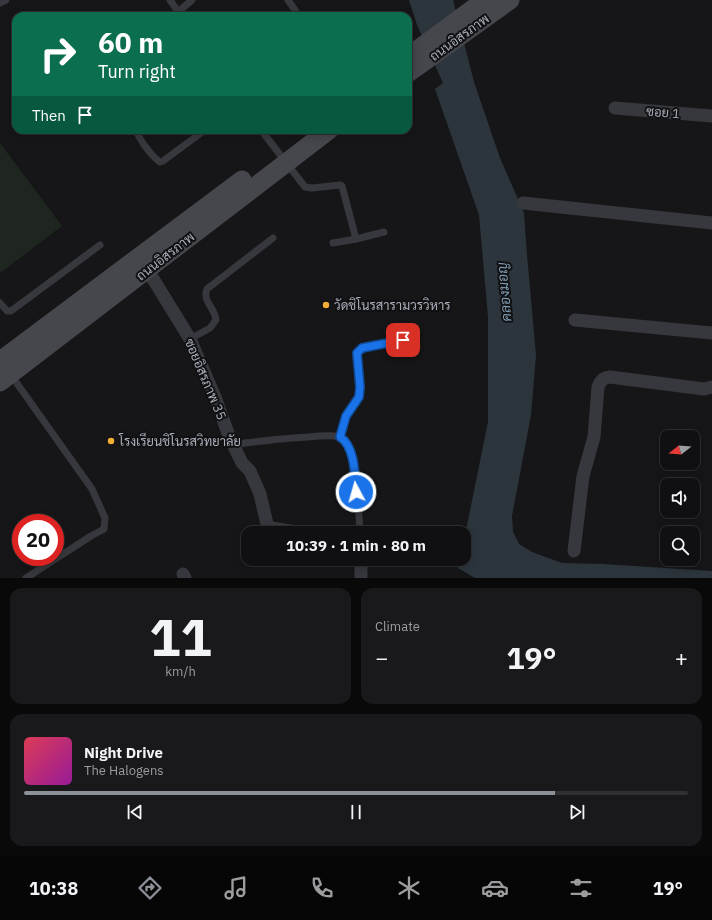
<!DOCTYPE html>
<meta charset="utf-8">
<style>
:root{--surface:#101012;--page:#19191b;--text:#f1f3f6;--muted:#9c9d9f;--line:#303032;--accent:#8c9099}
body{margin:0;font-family:"IBM Plex Sans",Sarabun,sans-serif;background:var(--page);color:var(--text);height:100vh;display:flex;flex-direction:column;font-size:15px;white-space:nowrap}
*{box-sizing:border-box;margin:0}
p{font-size:13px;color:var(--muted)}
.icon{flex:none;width:22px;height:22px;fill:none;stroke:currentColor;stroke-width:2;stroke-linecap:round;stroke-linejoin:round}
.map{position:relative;height:578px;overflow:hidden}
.panel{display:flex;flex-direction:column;gap:10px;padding:10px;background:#09090a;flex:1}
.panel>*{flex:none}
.banner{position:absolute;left:12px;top:12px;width:400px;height:122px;border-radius:12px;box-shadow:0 2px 10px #0003,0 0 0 1px var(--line);background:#0b6e4f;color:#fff;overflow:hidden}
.needle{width:26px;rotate:253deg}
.tools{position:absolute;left:660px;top:430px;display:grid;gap:8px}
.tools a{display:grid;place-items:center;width:40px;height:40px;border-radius:8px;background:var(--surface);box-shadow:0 2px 10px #0003,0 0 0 1px var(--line);font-size:20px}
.speed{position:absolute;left:12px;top:514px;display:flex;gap:8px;font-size:20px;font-weight:700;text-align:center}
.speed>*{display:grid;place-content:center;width:52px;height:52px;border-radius:50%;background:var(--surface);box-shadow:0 2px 10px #0003,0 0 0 1px var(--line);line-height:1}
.speed .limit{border:6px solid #d22;background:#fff;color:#111}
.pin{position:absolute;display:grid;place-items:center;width:34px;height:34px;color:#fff;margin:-17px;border-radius:8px;box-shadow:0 2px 6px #0006}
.me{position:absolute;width:44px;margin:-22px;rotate:354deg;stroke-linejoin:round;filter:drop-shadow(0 0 3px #0008)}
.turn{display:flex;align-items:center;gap:14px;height:84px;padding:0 20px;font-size:18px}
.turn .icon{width:52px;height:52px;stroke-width:2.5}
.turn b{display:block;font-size:28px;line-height:34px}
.then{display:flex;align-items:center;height:38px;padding:0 20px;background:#0003;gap:8px;font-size:15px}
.big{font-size:30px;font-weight:700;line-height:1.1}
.panel .card{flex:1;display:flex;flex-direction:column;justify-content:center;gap:6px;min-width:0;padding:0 14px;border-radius:12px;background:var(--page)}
.panel .dial{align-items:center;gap:0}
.dial b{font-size:52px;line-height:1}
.song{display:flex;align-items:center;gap:12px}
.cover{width:48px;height:48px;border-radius:6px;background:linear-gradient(135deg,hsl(350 70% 55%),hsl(300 70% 35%))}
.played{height:4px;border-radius:2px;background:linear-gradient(90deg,var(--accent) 80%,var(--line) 80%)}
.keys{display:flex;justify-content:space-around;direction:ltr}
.heat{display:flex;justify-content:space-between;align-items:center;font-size:22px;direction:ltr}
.panel .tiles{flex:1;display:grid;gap:10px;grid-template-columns:1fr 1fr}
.card:last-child{grid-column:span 2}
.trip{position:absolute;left:241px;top:526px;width:230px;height:40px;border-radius:12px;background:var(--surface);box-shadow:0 2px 10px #0003,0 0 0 1px var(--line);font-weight:700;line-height:40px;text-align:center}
.dock{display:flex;height:64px;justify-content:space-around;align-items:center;background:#060607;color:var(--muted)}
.dock .icon{width:28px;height:28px}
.dock .active{color:var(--accent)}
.dock b{font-size:18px;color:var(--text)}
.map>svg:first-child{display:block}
.green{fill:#1e261f}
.water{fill:#2c353c}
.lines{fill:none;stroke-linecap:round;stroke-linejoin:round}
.service{stroke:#37383d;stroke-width:7}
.minor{stroke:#37383d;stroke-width:13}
.secondary{stroke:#45474d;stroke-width:19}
.route-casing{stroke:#114b97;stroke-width:10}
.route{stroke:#1a73e8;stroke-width:7}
.poi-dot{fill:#f2b134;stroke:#111113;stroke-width:1.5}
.labels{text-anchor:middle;stroke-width:4;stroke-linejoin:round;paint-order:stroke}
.street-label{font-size:13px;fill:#a8adb8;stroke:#111113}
.poi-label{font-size:13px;fill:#a8adb8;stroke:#111113;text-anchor:start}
.water-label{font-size:14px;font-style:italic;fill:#7f9bb3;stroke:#111113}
</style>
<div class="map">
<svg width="712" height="578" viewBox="0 0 712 578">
<rect width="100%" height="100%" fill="#161618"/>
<polygon class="green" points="0,143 62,226 0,273"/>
<polygon class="water" points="409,0 453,0 474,82 500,158 524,213 527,255 536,355 531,415 512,516 513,532 519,544 532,552 562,563 603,564 712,571 712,578 475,578 458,568 460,559 464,559 464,540 488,422 488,317 479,215 435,89 443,83 417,25"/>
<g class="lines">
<g class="service">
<polyline points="170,0 181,16"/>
<polyline points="288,0 299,16"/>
<polyline points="0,3 6,0"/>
<polyline points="178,12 192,0"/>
<path d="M136,130C139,139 152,157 160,162L163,161L205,130"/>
<polyline points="261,130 305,187 312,188 340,185 342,186 356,239 333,243"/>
<polyline points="356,239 384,232"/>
<polyline points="0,303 7,311 11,311 100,245"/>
<path d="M190,339L210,328L216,320C215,308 202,301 207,289L273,238"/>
<polyline points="11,375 92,489 105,518 104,529 91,536 26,578"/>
<polyline points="340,437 346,416 359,397 360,387 357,353 362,348 403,340"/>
<path d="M232,442L238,444C261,441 285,438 308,437C317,436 327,435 336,436C340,437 344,439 346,442C356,455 359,514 360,533"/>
</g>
<g class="minor">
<polyline points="615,108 712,116"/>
<polyline points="523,203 712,223"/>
<polyline points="147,269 190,339 215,397 229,436 242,463 250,471 260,494 267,524 271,528 303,533"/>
<polyline points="575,320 712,333"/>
<path d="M574,551L583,476L594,437L598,387C601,380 603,378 610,377L704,389L712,387"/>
<polyline points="183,574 185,578"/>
<polyline points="361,578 361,559"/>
</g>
<g class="secondary">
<polyline points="408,57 485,0"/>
<polyline points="408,73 510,0"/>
<polyline points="0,361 242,180"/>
<polyline points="0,382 329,130"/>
</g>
</g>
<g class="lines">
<defs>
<path id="route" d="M356,492C355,476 355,446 340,437L346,416L359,397L360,387L357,353L362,348L403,340"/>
</defs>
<use href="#route" class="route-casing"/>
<use href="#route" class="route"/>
</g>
<g class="poi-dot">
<circle cx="326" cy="305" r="4"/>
<circle cx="111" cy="441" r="4"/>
</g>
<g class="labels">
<g class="street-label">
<text transform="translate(459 37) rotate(-36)" y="5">ถนนอิสรภาพ</text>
<text transform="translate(663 112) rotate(5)" y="5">ซอย 1</text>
<text transform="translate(165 256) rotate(-38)" y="5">ถนนอิสรภาพ</text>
<text transform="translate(206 379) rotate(67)" y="5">ซอยอิสรภาพ 35</text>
</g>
<g class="poi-label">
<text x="334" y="310">วัดชิโนรสารามวรวิหาร</text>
<text x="119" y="446">โรงเรียนชิโนรสวิทยาลัย</text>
</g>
<g class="water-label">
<text transform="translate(504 292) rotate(-95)" y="5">คลองมอญ</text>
</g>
</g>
</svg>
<div class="tools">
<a><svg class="needle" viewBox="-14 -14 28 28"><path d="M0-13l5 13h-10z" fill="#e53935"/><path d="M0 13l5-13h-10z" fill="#9c9d9f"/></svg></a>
<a><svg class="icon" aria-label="sound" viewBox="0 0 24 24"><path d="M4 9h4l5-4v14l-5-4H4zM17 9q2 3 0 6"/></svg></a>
<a><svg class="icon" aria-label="search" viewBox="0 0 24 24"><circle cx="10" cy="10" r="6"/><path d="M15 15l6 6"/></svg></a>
</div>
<div class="speed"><div class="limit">20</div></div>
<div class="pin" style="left:403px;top:340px;background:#d93025"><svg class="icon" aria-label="arrive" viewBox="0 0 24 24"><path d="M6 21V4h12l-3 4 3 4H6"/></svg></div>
<svg class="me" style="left:356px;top:492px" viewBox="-20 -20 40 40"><circle r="17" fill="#1a73e8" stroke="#fff" stroke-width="3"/><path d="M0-11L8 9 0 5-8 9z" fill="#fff"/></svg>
<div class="trip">10:39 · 1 min · 80 m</div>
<div class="banner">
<div class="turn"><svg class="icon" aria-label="right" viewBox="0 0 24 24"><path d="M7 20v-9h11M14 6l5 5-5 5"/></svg><div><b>60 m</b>Turn right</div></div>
<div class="then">Then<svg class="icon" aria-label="arrive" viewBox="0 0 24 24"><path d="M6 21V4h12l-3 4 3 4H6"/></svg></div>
</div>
</div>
<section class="panel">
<div class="tiles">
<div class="card dial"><b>11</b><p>km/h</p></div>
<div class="card"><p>Climate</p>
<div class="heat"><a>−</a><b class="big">19°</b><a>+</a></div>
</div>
<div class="card">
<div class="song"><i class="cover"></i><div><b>Night Drive</b><p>The Halogens</p></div></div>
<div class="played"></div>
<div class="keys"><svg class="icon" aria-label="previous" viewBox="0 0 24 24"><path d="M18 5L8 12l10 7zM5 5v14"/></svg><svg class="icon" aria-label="pause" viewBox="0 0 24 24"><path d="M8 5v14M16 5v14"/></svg><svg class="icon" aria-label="next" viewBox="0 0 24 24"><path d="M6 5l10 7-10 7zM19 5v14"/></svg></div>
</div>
</div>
</section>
<nav class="dock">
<b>10:38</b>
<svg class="icon active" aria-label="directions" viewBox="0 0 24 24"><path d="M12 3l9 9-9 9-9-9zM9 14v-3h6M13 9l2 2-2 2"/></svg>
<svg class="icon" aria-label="music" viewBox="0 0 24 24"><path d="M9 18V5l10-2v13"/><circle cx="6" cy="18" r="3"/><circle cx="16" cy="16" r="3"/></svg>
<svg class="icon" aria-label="phone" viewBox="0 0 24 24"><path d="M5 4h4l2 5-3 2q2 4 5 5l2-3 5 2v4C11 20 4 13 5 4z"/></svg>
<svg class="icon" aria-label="climate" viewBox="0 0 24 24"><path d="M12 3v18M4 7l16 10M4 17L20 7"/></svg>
<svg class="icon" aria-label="car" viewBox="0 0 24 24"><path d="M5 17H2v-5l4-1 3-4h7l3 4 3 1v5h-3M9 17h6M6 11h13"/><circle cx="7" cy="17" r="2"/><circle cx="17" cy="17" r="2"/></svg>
<svg class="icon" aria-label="filters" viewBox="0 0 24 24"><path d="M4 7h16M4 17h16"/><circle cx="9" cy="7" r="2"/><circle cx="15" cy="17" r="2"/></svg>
<b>19°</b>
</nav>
